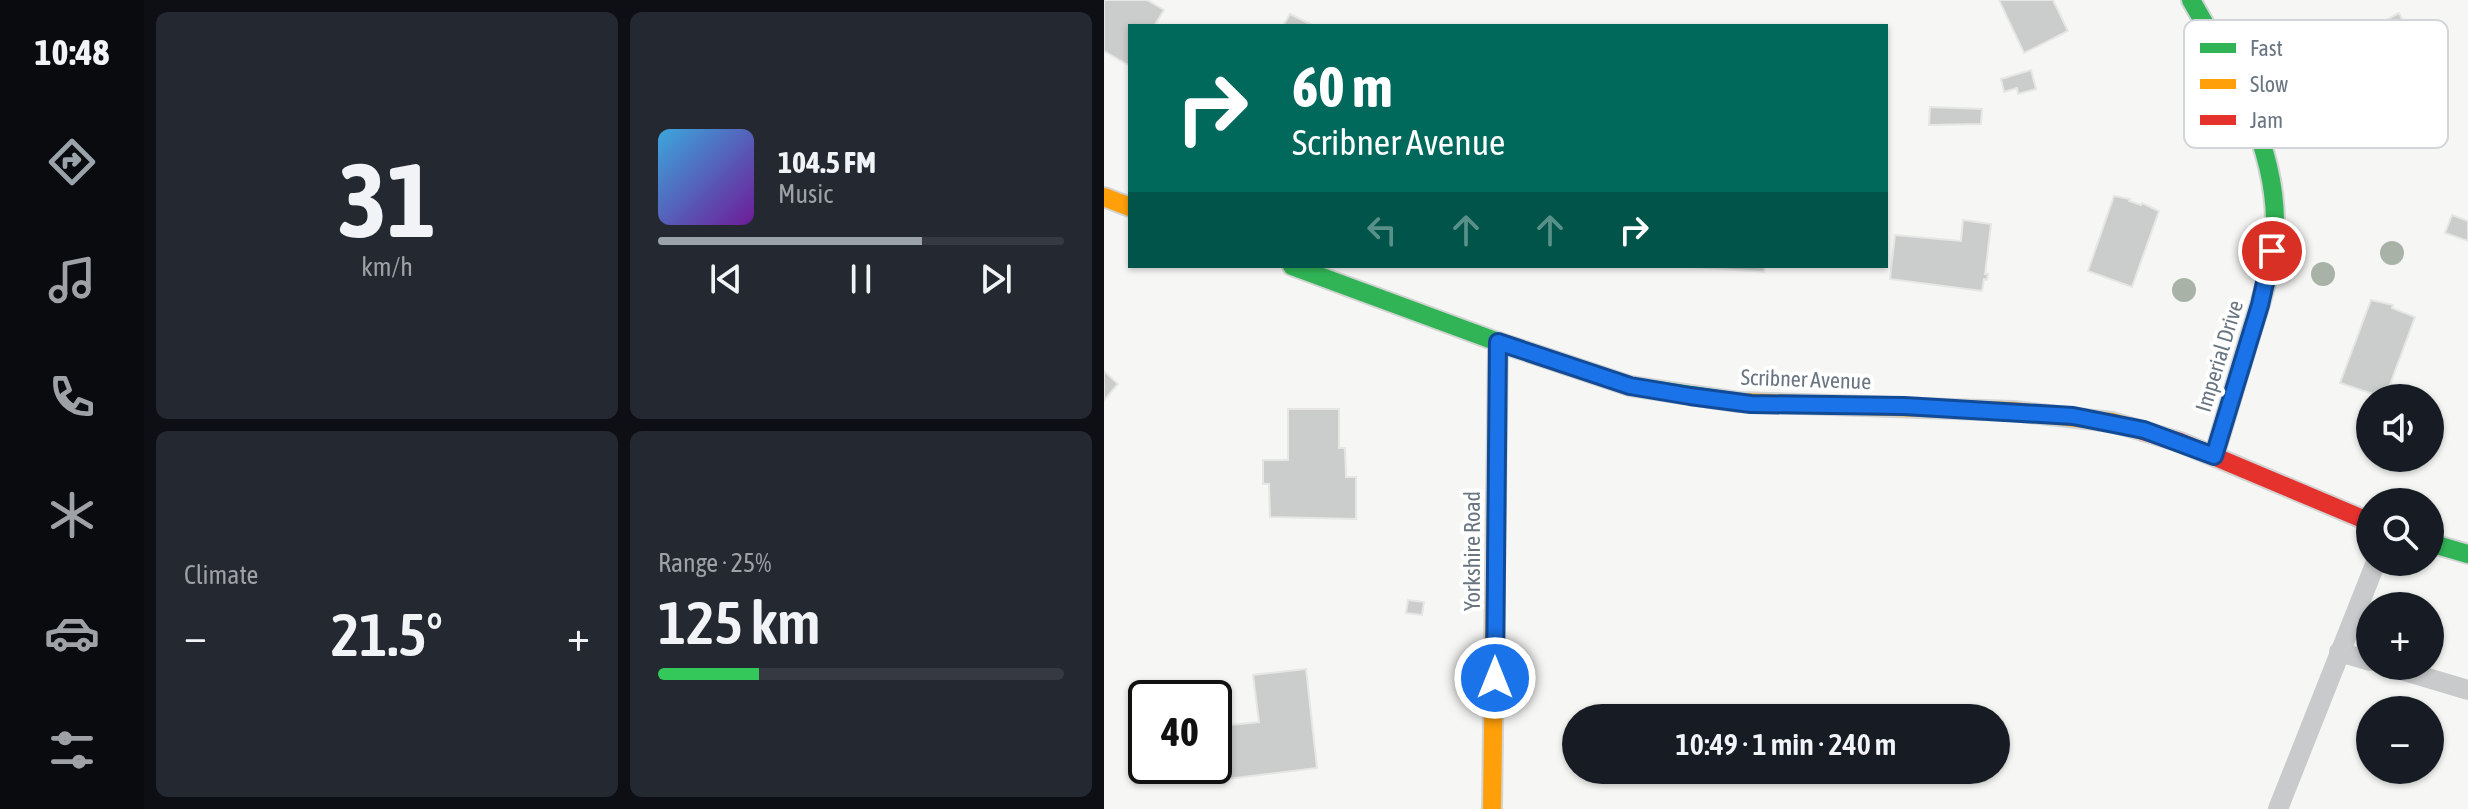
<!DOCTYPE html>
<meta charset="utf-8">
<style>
:root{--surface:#171b24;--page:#242831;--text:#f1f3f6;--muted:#9ea1a6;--line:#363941;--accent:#9aa3aa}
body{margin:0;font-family:"Asap Condensed",sans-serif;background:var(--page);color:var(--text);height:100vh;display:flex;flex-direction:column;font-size:30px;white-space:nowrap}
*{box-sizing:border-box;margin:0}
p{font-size:26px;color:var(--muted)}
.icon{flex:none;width:44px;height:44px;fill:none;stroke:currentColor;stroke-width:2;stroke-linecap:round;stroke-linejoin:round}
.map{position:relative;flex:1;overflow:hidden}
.panel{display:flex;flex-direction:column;gap:12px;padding:12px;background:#0d0f14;width:960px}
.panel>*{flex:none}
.top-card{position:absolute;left:24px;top:24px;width:760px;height:244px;border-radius:0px;box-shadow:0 2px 6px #0004;background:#00695c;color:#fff;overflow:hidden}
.tools{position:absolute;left:1252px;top:384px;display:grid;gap:16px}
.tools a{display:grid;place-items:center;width:88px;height:88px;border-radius:50%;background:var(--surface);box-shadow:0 2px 6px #0004;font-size:40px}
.speed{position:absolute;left:24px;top:680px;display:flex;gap:16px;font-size:40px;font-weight:700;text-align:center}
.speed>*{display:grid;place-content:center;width:104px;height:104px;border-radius:50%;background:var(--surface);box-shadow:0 2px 6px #0004;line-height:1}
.speed .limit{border:4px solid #111;border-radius:12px;background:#fff;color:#111}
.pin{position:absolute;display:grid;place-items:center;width:68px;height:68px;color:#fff;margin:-34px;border:4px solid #fff;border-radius:50%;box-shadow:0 2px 8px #0007}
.me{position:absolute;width:88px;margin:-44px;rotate:0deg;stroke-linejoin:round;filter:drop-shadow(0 0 6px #0008)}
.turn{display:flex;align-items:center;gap:28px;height:168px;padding:0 32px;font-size:36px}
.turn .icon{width:104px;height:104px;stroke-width:2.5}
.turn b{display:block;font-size:56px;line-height:68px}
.lanes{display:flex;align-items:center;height:76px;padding:0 32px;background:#0003;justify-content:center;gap:40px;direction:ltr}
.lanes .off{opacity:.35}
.big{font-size:60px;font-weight:600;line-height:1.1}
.panel .widget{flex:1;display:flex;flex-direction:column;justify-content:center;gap:12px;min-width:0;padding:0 28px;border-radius:12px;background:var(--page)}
.panel .dial{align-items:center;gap:0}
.dial b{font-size:104px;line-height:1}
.song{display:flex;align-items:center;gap:24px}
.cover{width:96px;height:96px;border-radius:12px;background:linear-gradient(135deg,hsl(200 70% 55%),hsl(280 70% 35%))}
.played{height:8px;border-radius:4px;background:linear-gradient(90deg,var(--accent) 65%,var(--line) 65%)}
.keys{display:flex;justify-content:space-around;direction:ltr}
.heat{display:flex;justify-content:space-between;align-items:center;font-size:44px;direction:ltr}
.charge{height:12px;border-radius:6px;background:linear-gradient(90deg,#34c759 25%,var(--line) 0)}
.panel .tiles{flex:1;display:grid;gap:12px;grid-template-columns:repeat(2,1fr)}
.trip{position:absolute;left:458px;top:704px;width:448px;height:80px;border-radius:40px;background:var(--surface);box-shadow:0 2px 6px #0004;font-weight:600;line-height:80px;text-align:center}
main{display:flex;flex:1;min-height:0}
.tab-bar{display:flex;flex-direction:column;width:144px;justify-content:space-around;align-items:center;background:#090b0e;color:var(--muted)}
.tab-bar .icon{width:56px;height:56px}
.tab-bar .on{color:var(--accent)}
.tab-bar b{font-size:36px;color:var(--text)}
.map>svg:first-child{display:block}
.building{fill:#cbcdcd;stroke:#e6e6e4;stroke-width:2}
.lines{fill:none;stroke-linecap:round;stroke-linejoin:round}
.fast-casing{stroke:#d2d3d3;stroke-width:22}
.slow-casing{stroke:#d2d3d3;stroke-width:22}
.jam-casing{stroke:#d2d3d3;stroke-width:22}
.lane{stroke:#c9cacb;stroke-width:20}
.fast{stroke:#30b455;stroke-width:18}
.slow{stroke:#ff9f0a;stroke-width:18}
.jam{stroke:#e5322d;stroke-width:18}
.tree{fill:#a9b2a7}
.route-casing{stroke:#114b97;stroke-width:20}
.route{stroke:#1a73e8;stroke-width:14}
.labels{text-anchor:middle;stroke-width:8;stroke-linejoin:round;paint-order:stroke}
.street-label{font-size:22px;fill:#697682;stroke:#fff}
.key{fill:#fff;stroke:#d2d6da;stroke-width:2}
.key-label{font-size:22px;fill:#697682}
</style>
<main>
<nav class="tab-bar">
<b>10:48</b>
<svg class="icon on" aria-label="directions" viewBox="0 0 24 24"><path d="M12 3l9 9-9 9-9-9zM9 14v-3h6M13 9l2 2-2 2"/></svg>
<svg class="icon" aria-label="music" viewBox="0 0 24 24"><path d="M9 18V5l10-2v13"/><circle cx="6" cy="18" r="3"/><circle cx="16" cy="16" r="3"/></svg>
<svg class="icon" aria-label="phone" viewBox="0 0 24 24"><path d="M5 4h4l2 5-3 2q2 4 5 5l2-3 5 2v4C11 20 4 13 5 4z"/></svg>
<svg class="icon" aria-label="climate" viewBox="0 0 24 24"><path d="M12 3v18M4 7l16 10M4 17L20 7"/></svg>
<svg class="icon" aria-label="car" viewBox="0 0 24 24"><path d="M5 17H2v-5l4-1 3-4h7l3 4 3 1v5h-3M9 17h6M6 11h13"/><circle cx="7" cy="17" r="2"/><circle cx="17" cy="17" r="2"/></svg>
<svg class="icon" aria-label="filters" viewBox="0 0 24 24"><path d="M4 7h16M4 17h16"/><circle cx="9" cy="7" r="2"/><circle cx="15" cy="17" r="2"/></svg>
</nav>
<section class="panel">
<div class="tiles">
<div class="widget dial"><b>31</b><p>km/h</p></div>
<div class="widget">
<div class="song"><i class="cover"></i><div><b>104.5 FM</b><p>Music</p></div></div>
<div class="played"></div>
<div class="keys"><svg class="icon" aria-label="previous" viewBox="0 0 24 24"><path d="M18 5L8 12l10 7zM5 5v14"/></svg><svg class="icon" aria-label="pause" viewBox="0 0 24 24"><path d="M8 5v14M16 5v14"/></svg><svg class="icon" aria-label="next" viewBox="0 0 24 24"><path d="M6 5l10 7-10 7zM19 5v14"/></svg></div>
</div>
<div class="widget"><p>Climate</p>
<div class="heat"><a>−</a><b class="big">21.5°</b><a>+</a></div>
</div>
<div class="widget"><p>Range · 25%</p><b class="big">125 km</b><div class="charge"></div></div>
</div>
</section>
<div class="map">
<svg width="1364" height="809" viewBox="0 0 1364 809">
<rect width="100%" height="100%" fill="#f6f6f5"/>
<g class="building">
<polygon points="0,0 43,0 60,10 50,26 26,26 26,66 0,51"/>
<polygon points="895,0 949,0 964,31 920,53"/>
<polygon points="1295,13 1308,40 1305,43 1312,58 1290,69 1305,99 1261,120 1226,49 1237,43 1236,41 1242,38 1244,41"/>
<polygon points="186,14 210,26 179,26"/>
<polygon points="927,70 932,89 914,94 913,88 900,92 897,79"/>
<polygon points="826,107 878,109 877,124 825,125"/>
<polygon points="1010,196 1026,199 1025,201 1037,205 1038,203 1055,211 1028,287 984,271"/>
<polygon points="1348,215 1364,221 1364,241 1341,233"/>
<polygon points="859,220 887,224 881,274 884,274 883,280 880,279 878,291 786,279 791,235 857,241"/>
<polygon points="572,266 661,266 660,272"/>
<polygon points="1267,300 1289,305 1288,308 1311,317 1281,398 1236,383"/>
<polygon points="0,371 14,384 0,400"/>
<polygon points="184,409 235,409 235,448 241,448 242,477 252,477 252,519 166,517 165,484 159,484 159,460 184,460"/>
<polygon points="304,600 320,602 318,615 302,613"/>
<polygon points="202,669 213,768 122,779 116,726 155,722 149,675"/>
</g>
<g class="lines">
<defs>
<g id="fast">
<path d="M1087,0C1126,68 1170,140 1171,220C1172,261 1157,300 1145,339C1133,378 1122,417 1110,456"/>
<polyline points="188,266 394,342 526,386 634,402"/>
<polyline points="1326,543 1364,554"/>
</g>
<g id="slow">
<polyline points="0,197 26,207"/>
<polyline points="634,402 909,411 1008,422 1039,431"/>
<polyline points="388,809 394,342"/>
</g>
<polyline id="jam" points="1039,431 1076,442 1266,522"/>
</defs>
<use href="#fast" class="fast-casing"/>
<use href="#slow" class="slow-casing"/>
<use href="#jam" class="jam-casing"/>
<g class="lane">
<polyline points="1235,652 1266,661"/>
<polyline points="1283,666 1364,690"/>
<polyline points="1174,809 1272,562"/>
</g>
<use href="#fast" class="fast"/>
<use href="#slow" class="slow"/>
<use href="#jam" class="jam"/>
</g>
<g class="tree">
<circle cx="1288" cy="253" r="12"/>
<circle cx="1219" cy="274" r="12"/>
<circle cx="1080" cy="290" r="12"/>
</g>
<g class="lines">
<defs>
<polyline id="route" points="391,678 394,342 526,386 586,396 647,404 800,406 969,416 1040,430 1110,456 1156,305 1168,251"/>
</defs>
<use href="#route" class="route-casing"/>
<use href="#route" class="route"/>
</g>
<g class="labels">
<g class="street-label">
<text transform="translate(1115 356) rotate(-73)" y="8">Imperial Drive</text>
<text transform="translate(702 379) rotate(2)" y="8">Scribner Avenue</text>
<text transform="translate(368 551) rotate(-90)" y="8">Yorkshire Road</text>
</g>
</g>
<rect x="1080" y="20" width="264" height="128" rx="12" class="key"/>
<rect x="1096" y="43" width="36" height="10" fill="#30b455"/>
<rect x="1096" y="79" width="36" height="10" fill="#ff9f0a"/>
<rect x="1096" y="115" width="36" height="10" fill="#e5322d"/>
<g class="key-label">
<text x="1146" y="56">Fast</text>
<text x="1146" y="92">Slow</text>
<text x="1146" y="128">Jam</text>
</g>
</svg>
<div class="tools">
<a><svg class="icon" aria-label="sound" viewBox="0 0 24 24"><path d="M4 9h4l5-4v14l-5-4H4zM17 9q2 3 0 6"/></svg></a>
<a><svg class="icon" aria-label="search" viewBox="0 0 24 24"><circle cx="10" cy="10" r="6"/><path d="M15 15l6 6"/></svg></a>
<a>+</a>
<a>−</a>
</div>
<div class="speed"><div class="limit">40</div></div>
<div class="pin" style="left:1168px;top:251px;background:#d93025"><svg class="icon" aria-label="arrive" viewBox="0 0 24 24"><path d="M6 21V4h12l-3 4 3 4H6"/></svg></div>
<svg class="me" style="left:391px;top:678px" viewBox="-20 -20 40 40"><circle r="17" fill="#1a73e8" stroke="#fff" stroke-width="3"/><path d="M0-11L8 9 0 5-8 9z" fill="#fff"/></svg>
<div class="trip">10:49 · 1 min · 240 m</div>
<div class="top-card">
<div class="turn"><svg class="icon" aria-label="right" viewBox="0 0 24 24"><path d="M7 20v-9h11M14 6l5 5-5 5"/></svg><div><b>60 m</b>Scribner Avenue</div></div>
<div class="lanes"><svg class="icon off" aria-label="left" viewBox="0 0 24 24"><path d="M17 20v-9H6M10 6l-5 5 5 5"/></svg><svg class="icon off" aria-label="ahead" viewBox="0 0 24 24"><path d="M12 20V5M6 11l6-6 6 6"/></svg><svg class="icon off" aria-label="ahead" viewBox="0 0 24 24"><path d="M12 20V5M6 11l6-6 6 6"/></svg><svg class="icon" aria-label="right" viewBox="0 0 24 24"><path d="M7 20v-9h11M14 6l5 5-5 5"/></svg></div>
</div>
</div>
</main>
